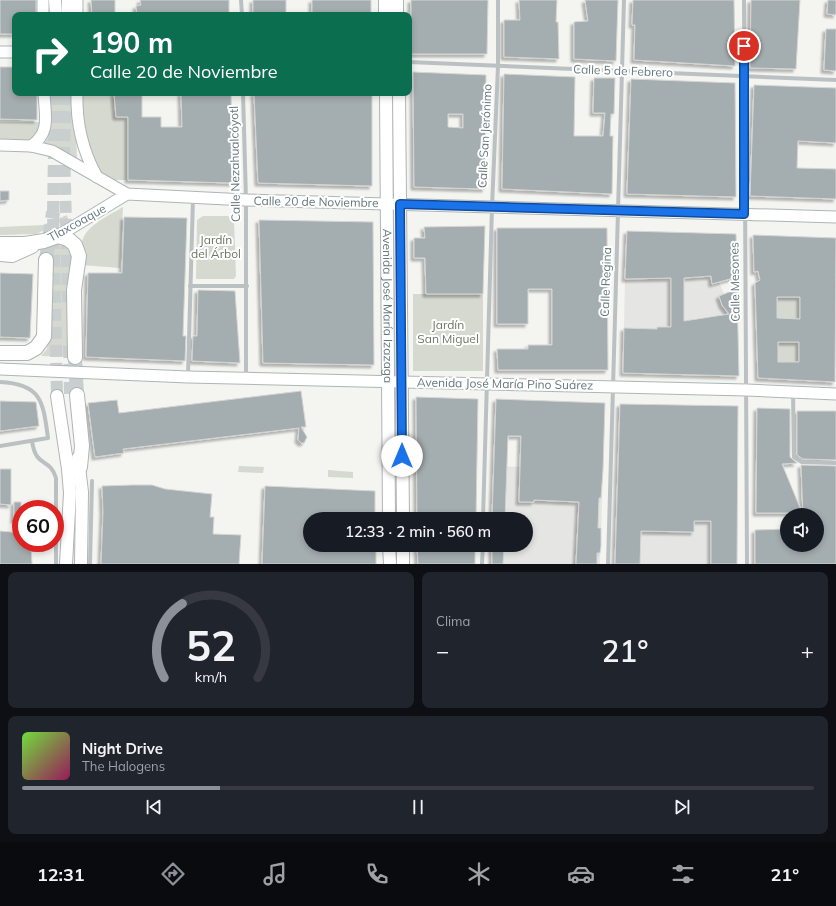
<!DOCTYPE html>
<html lang="es">
<meta charset="utf-8">
<style>
:root{--surface:#171b24;--page:#20242c;--text:#f1f3f6;--muted:#9ea1a6;--line:#363941;--accent:#8c9099}
body{margin:0;font-family:Mulish,sans-serif;background:var(--page);color:var(--text);height:100vh;display:flex;flex-direction:column;font-size:15px;white-space:nowrap}
*{box-sizing:border-box;margin:0}
p{font-size:13px;color:var(--muted)}
.icon{flex:none;width:22px;height:22px;fill:none;stroke:currentColor;stroke-width:2;stroke-linecap:round;stroke-linejoin:round}
.map{position:relative;height:564px;overflow:hidden}
.panel{display:flex;flex-direction:column;gap:8px;padding:8px;background:#0d0f14;flex:1}
.panel>*{flex:none}
.hud{position:absolute;left:12px;top:12px;width:400px;height:84px;border-radius:8px;box-shadow:0 2px 6px #0003;background:#0b6e4f;color:#fff;overflow:hidden}
.tools{position:absolute;left:780px;top:508px;display:grid;gap:8px}
.tools a{display:grid;place-items:center;width:44px;height:44px;border-radius:50%;background:var(--surface);box-shadow:0 2px 6px #0003;font-size:20px}
.speed{position:absolute;left:12px;top:500px;display:flex;gap:8px;font-size:20px;font-weight:700;text-align:center}
.speed>*{display:grid;place-content:center;width:52px;height:52px;border-radius:50%;background:var(--surface);box-shadow:0 2px 6px #0003;line-height:1}
.speed .limit{border:6px solid #d22;background:#fff;color:#111}
.pin{position:absolute;display:grid;place-items:center;width:34px;height:34px;color:#fff;margin:-17px;border:2px solid #fff;border-radius:50%;box-shadow:0 1px 4px #0007}
.me{position:absolute;width:44px;margin:-22px;rotate:0deg;stroke-linejoin:round;filter:drop-shadow(0 0 3px #0008)}
.turn{display:flex;align-items:center;gap:14px;height:84px;padding:0 12px;font-size:18px}
.turn .icon{width:52px;height:52px;stroke-width:2.5}
.turn b{display:block;font-size:28px;line-height:34px}
.big{font-size:30px;font-weight:600;line-height:1.1}
.panel .tile{flex:1;display:flex;flex-direction:column;justify-content:center;gap:6px;min-width:0;padding:0 14px;border-radius:8px;background:var(--page)}
.panel .dial{align-items:center;gap:0}
.dial svg{height:104px;overflow:visible;fill:none;stroke:var(--line);stroke-width:7;stroke-linecap:round;text-anchor:middle}
.dial text{fill:var(--text);stroke:none}
.song{display:flex;align-items:center;gap:12px}
.cover{width:48px;height:48px;border-radius:6px;background:linear-gradient(135deg,hsl(100 70% 55%),hsl(330 70% 35%))}
.played{height:4px;border-radius:2px;background:linear-gradient(90deg,var(--accent) 25%,var(--line) 25%)}
.keys{display:flex;justify-content:space-around;direction:ltr}
.heat{display:flex;justify-content:space-between;align-items:center;font-size:22px;direction:ltr}
.panel .tiles{flex:1;display:grid;gap:8px;grid-template-columns:1fr 1fr}
.tile:last-child{grid-column:span 2}
.trip{position:absolute;left:303px;top:512px;width:230px;height:40px;border-radius:20px;background:var(--surface);box-shadow:0 2px 6px #0003;font-weight:600;line-height:40px;text-align:center}
.dock{display:flex;height:64px;justify-content:space-around;align-items:center;background:#090b0e;color:var(--muted)}
.dock .icon{width:28px;height:28px}
.dock .on{color:var(--accent)}
.dock b{font-size:18px;color:var(--text)}
.map>svg:first-child{display:block}
.built{fill:#e5e5e4}
.green{fill:#d5d9d0}
.building{fill:#a4adaf;stroke:#d5d5d3;fill-rule:evenodd;filter:url(#shadow)}
.lines{fill:none;stroke-linecap:round;stroke-linejoin:round}
.primary-tunnel{stroke:#c9cfcf;stroke-width:12;stroke-dasharray:12 6;stroke-linecap:butt}
.highway-tunnel{stroke:#c9cfcf;stroke-width:14;stroke-dasharray:14 7;stroke-linecap:butt}
.secondary-casing{stroke:#aeb5b7;stroke-width:13}
.primary-casing{stroke:#afb4b6;stroke-width:14}
.highway-casing{stroke:#afb3b5;stroke-width:16}
.street{stroke:#bbc0c2;stroke-width:4}
.secondary{stroke:#fff;stroke-width:11}
.primary{stroke:#fff;stroke-width:12}
.highway{stroke:#fff;stroke-width:14}
.route-casing{stroke:#114b97;stroke-width:10}
.route{stroke:#1a73e8;stroke-width:7}
.labels{text-anchor:middle;stroke-width:4;stroke-linejoin:round;paint-order:stroke}
.street-label{font-size:12px;fill:#66797f;stroke:#fff}
.park-label{font-size:12px;fill:#6c7764;stroke:#fff}
</style>
<div class="map">
<svg width="836" height="564" viewBox="0 0 836 564">
<defs>
<filter id="shadow"><feDropShadow dx="-3" dy="3" stdDeviation="1" flood-color="#0004"/></filter>
</defs>
<rect width="100%" height="100%" fill="#f4f4f1"/>
<g class="built">
<polygon points="711,276 712,284 719,282 724,294 727,314 692,319 692,326 658,327 657,329 624,328 625,279"/>
<polygon points="493,466 603,470 600,564 492,564 492,545 526,545 526,519 493,519"/>
<polygon points="694,521 711,521 711,564 640,564 641,531 693,532"/>
</g>
<g class="green">
<polygon points="48,93 75,93 77,161 44,144 48,129"/>
<path d="M82,93H114L116,117H128V180H110C87,164 81,119 82,93Z"/>
<polygon points="0,122 41,122 41,130 29,142 0,142"/>
<path d="M123,207L120,268L81,265C81,258 81,250 82,243C84,226 110,215 123,207Z"/>
<polygon points="67,215 68,219 36,234 0,235 0,227 43,225"/>
<polygon points="203,216 228,216 234,220 236,276 234,279 196,279 197,220"/>
<polygon points="59,246 69,247 74,255 71,357 41,356 47,349 49,337 50,250"/>
<rect x="413" y="294" width="70" height="77"/>
<polygon points="777,297 800,297 800,319 777,318"/>
<rect x="778" y="342" width="21" height="20"/>
<polygon points="239,466 264,467 263,473 238,472"/>
<polygon points="328,470 353,472 353,478 328,477"/>
</g>
<g class="building">
<polygon points="0,0 36,0 36,15 15,15 15,34 0,34"/>
<polygon points="91,0 115,0 115,15 92,15"/>
<polygon points="140,0 229,0 229,15 137,15 136,6 141,5"/>
<rect x="253" y="0" width="33" height="15"/>
<rect x="312" y="0" width="59" height="15"/>
<polygon points="411,0 488,0 487,54 411,54"/>
<polygon points="519,0 557,0 556,22 558,22 559,59 504,57 504,20 520,20"/>
<polygon points="585,0 618,0 616,61 574,59 574,22 588,21"/>
<polygon points="633,0 734,0 735,66 634,60 635,25 632,25"/>
<polygon points="751,0 800,0 796,69 750,68"/>
<polygon points="828,0 836,0 836,15 827,14"/>
<polygon points="826,29 836,29 836,71 824,70"/>
<polygon points="0,67 15,67 15,93 37,93 37,120 0,119"/>
<path d="M413,72L486,75L485,189L414,187ZM448,114H463V128L448,127Z"/>
<polygon points="504,74 575,77 574,136 603,136 605,113 593,113 594,78 615,78 614,114 611,114 610,136 613,136 612,194 502,189"/>
<polygon points="631,79 735,83 736,197 627,194"/>
<polygon points="754,85 836,88 836,143 798,141 797,168 836,169 836,199 750,196"/>
<polygon points="114,93 140,93 142,96 142,117 161,117 161,127 182,127 181,93 231,93 233,183 128,180 128,117 116,117"/>
<polygon points="254,93 372,93 372,186 258,183"/>
<polygon points="0,191 9,191 9,200 0,201"/>
<polygon points="124,217 187,218 183,336 186,336 185,361 86,357 88,273 122,273"/>
<polygon points="259,220 373,222 374,365 263,363"/>
<polygon points="485,226 483,294 426,294 425,258 414,258 414,238 425,238 424,227"/>
<polygon points="497,228 607,228 608,370 498,370 497,349 528,349 528,345 552,345 552,289 528,289 528,324 497,324"/>
<polygon points="627,231 736,234 737,277 712,284 711,276 684,278 684,321 729,314 722,305 719,296 737,289 739,376 623,373 624,328 657,329 657,327 671,327 671,278 625,279"/>
<path d="M753,235L836,238L835,382L758,378L755,283L760,280L758,271L754,272ZM777,297H800V319L777,318ZM778,342H799V362H778Z"/>
<polygon points="0,273 33,274 30,338 0,337"/>
<polygon points="198,290 235,291 240,363 192,361 193,336 197,336"/>
<polygon points="301,391 306,427 301,427 307,437 304,443 301,443 298,440 299,428 123,449 124,453 95,457 88,403 117,400 119,413"/>
<polygon points="416,397 478,399 476,519 417,519"/>
<polygon points="496,399 605,403 603,470 601,498 599,498 598,528 601,528 601,546 600,553 597,553 597,564 576,564 579,502 534,500 534,502 519,502 521,436 508,436 505,519 492,519"/>
<polygon points="0,401 36,402 39,426 0,431"/>
<polygon points="620,404 738,406 737,564 711,564 711,521 694,521 694,532 641,531 640,564 615,564"/>
<polygon points="757,408 790,409 790,457 797,463 782,464 801,510 795,513 756,513"/>
<polygon points="797,411 836,411 836,460 803,459 797,455"/>
<polygon points="801,465 836,466 836,564 755,564 755,530 787,529 787,545 817,545 817,515 803,515"/>
<polygon points="0,469 11,469 11,505 0,504"/>
<polygon points="132,485 152,485 165,489 212,494 210,517 214,517 213,534 241,535 239,564 101,564 103,512 102,486"/>
<polygon points="265,486 375,491 375,519 310,519 310,545 376,545 376,564 262,564"/>
<rect x="14" y="502" width="7" height="18"/>
<polygon points="0,531 21,533 21,543 31,543 32,564 0,564"/>
<polygon points="417,545 475,545 475,564 418,564"/>
<polygon points="492,545 504,545 503,564 492,564"/>
</g>
<g class="lines">
<g class="primary-tunnel">
<polyline points="55,93 53,212 57,396"/>
<polyline points="66,93 64,146 68,302"/>
<polyline points="69,346 70,395"/>
</g>
<g class="highway-tunnel">
<polyline points="46,260 53,212"/>
<polyline points="75,357 77,395"/>
</g>
<defs>
<g id="secondary">
<polyline points="43,0 43,15"/>
<polyline points="77,0 77,15"/>
<polyline points="0,52 15,52"/>
<path d="M77,93C76,124 82,150 97,177"/>
<polyline points="0,145 31,146 52,151 127,194 246,200 836,217"/>
<path d="M31,146C51,132 45,116 44,93"/>
<polyline points="58,236 127,194"/>
<polyline points="0,369 188,377 747,390 836,394"/>
</g>
<g id="primary">
<polyline points="55,0 56,15"/>
<polyline points="68,0 68,15"/>
<polyline points="385,0 385,15"/>
<polyline points="397,0 397,15"/>
<path id="s1" d="M386,93L389,519"/>
<polyline points="399,93 403,519"/>
<polyline points="57,396 68,469 70,493 66,564"/>
<polyline points="78,458 82,492 81,564"/>
<polyline points="389,545 390,564"/>
<polyline points="403,545 403,564"/>
</g>
<g id="highway">
<polyline points="0,244 25,244 44,241 58,236 68,239 75,245 79,256 74,290 75,357"/>
<polyline points="0,254 12,255 32,246"/>
<polyline points="0,353 27,353 36,348 44,337 46,260"/>
<polyline points="77,395 82,446 80,467"/>
</g>
</defs>
<use href="#secondary" class="secondary-casing"/>
<use href="#primary" class="primary-casing"/>
<use href="#highway" class="highway-casing"/>
<g class="street">
<polyline points="241,0 242,15"/>
<polyline points="744,0 747,564"/>
<polyline points="409,62 836,80"/>
<polyline points="243,93 246,200 246,378"/>
<polyline points="190,286 247,286"/>
<polyline points="188,375 193,198"/>
<path d="M0,382C42,384 43,402 48,438L0,446"/>
<polyline points="793,393 794,457 802,462 836,463"/>
<path d="M32,441C36,469 50,457 56,478V564"/>
<polyline points="483,519 492,207 498,66 498,0"/>
<polyline points="90,564 92,481"/>
<polyline points="482,564 483,545"/>
<polyline points="608,564 624,0"/>
</g>
<use href="#secondary" class="secondary"/>
<use href="#primary" class="primary"/>
<use href="#highway" class="highway"/>
</g>
<g class="lines">
<defs>
<polyline id="route" points="402,456 400,204 744,214 744,46"/>
</defs>
<use href="#route" class="route-casing"/>
<use href="#route" class="route"/>
</g>
<g class="labels">
<g class="street-label">
<text transform="translate(623 71) rotate(2)" y="4">Calle 5 de Febrero</text>
<text transform="translate(485 136) rotate(-87)" y="4">Calle San Jerónimo</text>
<text transform="translate(235 164) rotate(-91)" y="4">Calle Nezahualcóyotl</text>
<text transform="translate(316 202) rotate(1)" y="4">Calle 20 de Noviembre</text>
<text transform="translate(77 223) rotate(-29)" y="4">Tlaxcoaque</text>
<text transform="translate(606 282) rotate(-88)" y="4">Calle Regina</text>
<text transform="translate(735 282) rotate(-91)" y="4">Calle Mesones</text>
<text dy="4" stroke="none"><textPath href="#s1" startOffset="213">Avenida José María Izazaga</textPath></text>
<text transform="translate(505 384) rotate(1)" y="4">Avenida José María Pino Suárez</text>
</g>
<g class="park-label">
<text x="216" y="244">Jardín<tspan x="216" dy="14">del Árbol</tspan></text>
<text x="448" y="329">Jardín<tspan x="448" dy="14">San Miguel</tspan></text>
</g>
</g>
</svg>
<div class="tools">
<a><svg class="icon" aria-label="sound" viewBox="0 0 24 24"><path d="M4 9h4l5-4v14l-5-4H4zM17 9q2 3 0 6"/></svg></a>
</div>
<div class="speed"><div class="limit">60</div></div>
<div class="pin" style="left:744px;top:46px;background:#d93025"><svg class="icon" aria-label="arrive" viewBox="0 0 24 24"><path d="M6 21V4h12l-3 4 3 4H6"/></svg></div>
<svg class="me" style="left:402px;top:456px" viewBox="-20 -20 40 40"><circle r="19" fill="#fff"/><path d="M0-13L10 11 0 6-10 11z" fill="#1a73e8"/></svg>
<div class="trip">12:33 · 2 min · 560 m</div>
<div class="hud">
<div class="turn"><svg class="icon" aria-label="right" viewBox="0 0 24 24"><path d="M7 20v-9h11M14 6l5 5-5 5"/></svg><div><b>190 m</b>Calle 20 de Noviembre</div></div>
</div>
</div>
<section class="panel">
<div class="tiles">
<div class="tile dial"><svg viewBox="0 0 100 80">
<path d="M14 69A42 42 0 1 1 86 69"/>
<path d="M14 69A42 42 0 0 1 28 12" stroke="#8c9099"/>
<text x="50" y="56" font-size="32" font-weight="700">52</text>
<text x="50" y="72" font-size="11">km/h</text>
</svg></div>
<div class="tile"><p>Clima</p>
<div class="heat"><a>−</a><b class="big">21°</b><a>+</a></div>
</div>
<div class="tile">
<div class="song"><i class="cover"></i><div><b>Night Drive</b><p>The Halogens</p></div></div>
<div class="played"></div>
<div class="keys"><svg class="icon" aria-label="previous" viewBox="0 0 24 24"><path d="M18 5L8 12l10 7zM5 5v14"/></svg><svg class="icon" aria-label="pause" viewBox="0 0 24 24"><path d="M8 5v14M16 5v14"/></svg><svg class="icon" aria-label="next" viewBox="0 0 24 24"><path d="M6 5l10 7-10 7zM19 5v14"/></svg></div>
</div>
</div>
</section>
<nav class="dock">
<b>12:31</b>
<svg class="icon on" aria-label="directions" viewBox="0 0 24 24"><path d="M12 3l9 9-9 9-9-9zM9 14v-3h6M13 9l2 2-2 2"/></svg>
<svg class="icon" aria-label="music" viewBox="0 0 24 24"><path d="M9 18V5l10-2v13"/><circle cx="6" cy="18" r="3"/><circle cx="16" cy="16" r="3"/></svg>
<svg class="icon" aria-label="phone" viewBox="0 0 24 24"><path d="M5 4h4l2 5-3 2q2 4 5 5l2-3 5 2v4C11 20 4 13 5 4z"/></svg>
<svg class="icon" aria-label="climate" viewBox="0 0 24 24"><path d="M12 3v18M4 7l16 10M4 17L20 7"/></svg>
<svg class="icon" aria-label="car" viewBox="0 0 24 24"><path d="M5 17H2v-5l4-1 3-4h7l3 4 3 1v5h-3M9 17h6M6 11h13"/><circle cx="7" cy="17" r="2"/><circle cx="17" cy="17" r="2"/></svg>
<svg class="icon" aria-label="filters" viewBox="0 0 24 24"><path d="M4 7h16M4 17h16"/><circle cx="9" cy="7" r="2"/><circle cx="15" cy="17" r="2"/></svg>
<b>21°</b>
</nav>
